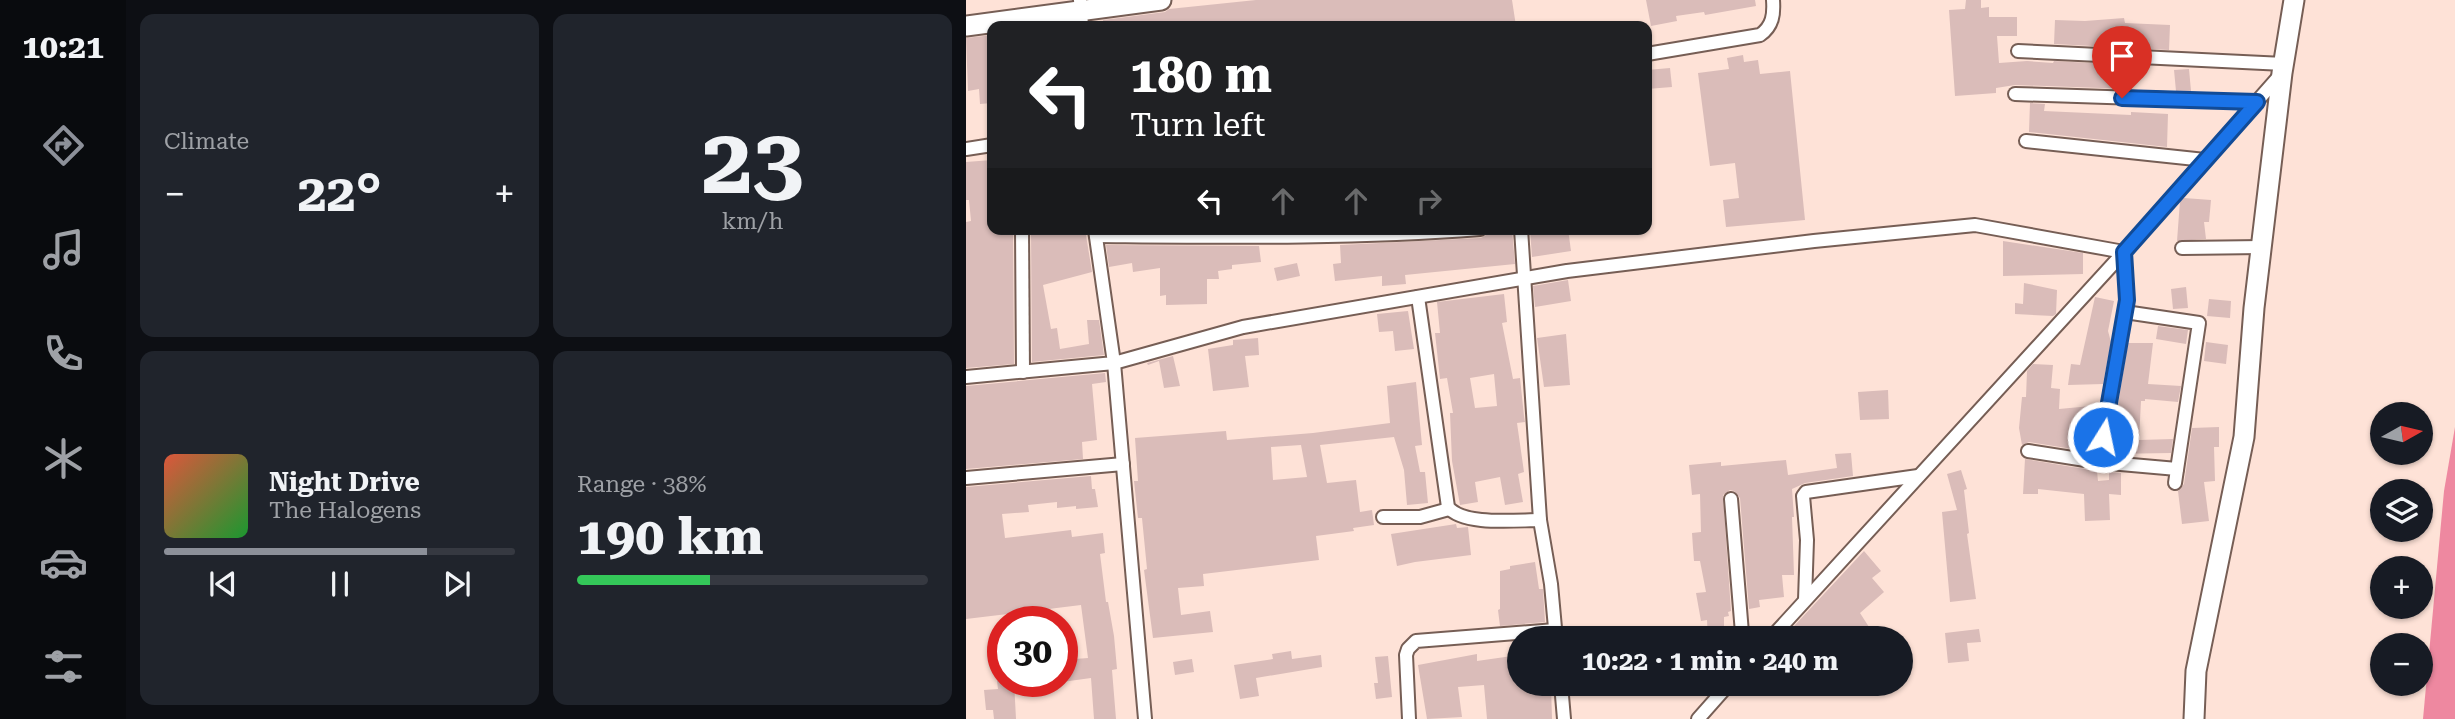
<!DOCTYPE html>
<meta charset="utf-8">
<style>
:root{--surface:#171b24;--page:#20242c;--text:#f1f3f6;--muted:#9ea1a6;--line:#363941;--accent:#8c9099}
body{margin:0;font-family:"Roboto Serif",serif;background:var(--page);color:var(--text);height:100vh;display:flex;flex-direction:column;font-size:26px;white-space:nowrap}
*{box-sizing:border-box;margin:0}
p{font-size:23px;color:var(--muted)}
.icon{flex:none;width:38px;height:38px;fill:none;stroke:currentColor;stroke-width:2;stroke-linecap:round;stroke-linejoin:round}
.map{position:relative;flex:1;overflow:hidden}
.details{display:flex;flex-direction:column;gap:14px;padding:14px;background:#0d0f14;width:840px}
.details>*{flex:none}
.hud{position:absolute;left:21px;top:21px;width:665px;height:214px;border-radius:14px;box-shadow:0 2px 5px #0004;background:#202124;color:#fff;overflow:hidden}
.needle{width:46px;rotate:82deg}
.controls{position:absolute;left:1404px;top:402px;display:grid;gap:14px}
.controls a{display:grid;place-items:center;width:63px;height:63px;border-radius:50%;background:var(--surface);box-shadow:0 2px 5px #0004;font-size:35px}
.speed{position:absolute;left:21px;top:606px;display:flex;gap:14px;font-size:35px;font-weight:700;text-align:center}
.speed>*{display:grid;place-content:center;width:91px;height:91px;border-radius:50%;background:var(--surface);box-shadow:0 2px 5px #0004;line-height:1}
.speed .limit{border:10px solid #d22;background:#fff;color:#111}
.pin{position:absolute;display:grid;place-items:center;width:60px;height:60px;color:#fff;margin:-72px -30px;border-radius:50% 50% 50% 0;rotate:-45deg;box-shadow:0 0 7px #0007}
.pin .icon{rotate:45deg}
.me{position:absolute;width:77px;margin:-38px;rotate:10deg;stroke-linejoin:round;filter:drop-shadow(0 0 5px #0008)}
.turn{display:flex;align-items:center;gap:24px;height:147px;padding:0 28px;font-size:32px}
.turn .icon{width:91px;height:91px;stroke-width:2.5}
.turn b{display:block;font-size:49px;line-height:60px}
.lanes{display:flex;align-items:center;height:66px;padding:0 28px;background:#0003;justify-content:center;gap:35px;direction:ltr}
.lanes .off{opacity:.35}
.big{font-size:52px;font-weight:700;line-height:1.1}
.details .widget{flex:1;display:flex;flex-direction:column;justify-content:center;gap:10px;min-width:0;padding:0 24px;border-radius:14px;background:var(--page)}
.details .dial{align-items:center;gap:0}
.dial b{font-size:91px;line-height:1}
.song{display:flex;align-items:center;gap:21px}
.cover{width:84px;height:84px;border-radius:10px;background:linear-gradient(135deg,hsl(10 70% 55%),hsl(130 70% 35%))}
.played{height:7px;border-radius:4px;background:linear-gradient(90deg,var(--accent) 75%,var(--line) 75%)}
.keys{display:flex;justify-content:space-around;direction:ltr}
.heat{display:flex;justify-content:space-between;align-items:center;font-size:38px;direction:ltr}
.charge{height:10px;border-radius:5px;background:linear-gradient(90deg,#34c759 38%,var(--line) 0)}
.details .tiles{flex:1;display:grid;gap:14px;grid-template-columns:repeat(2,1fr)}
.trip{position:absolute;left:541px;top:626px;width:406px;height:70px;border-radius:35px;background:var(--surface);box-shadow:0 2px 5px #0004;font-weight:700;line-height:70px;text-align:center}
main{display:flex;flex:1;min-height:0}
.tab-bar{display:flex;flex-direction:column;width:126px;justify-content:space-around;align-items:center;background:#090b0e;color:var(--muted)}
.tab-bar .icon{width:49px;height:49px}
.tab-bar .on{color:var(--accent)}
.tab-bar b{font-size:32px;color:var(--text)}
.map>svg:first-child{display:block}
.water{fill:#ee88a0}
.building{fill:#dabcb9;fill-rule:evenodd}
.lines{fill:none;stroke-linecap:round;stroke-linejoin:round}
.street-casing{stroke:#765e55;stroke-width:16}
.secondary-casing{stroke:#765e55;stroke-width:23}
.street{stroke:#fff;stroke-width:12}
.secondary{stroke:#fff;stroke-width:19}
.route-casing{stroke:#114b97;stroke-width:18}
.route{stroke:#1a73e8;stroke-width:12}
</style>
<main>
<nav class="tab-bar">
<b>10:21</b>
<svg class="icon on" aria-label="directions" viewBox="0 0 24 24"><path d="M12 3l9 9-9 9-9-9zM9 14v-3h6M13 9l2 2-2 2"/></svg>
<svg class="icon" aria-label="music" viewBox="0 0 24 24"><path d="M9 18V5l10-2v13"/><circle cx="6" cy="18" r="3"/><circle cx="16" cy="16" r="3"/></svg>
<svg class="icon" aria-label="phone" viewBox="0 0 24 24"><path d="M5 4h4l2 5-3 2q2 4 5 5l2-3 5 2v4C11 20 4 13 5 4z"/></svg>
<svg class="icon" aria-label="climate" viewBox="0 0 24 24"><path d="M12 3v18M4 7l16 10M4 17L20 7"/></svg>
<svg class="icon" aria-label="car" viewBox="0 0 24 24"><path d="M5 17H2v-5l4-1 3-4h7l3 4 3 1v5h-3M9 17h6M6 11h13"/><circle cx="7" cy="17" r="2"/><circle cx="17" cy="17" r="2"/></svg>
<svg class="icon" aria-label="filters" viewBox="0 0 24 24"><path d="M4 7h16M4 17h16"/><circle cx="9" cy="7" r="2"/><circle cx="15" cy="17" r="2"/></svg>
</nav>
<section class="details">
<div class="tiles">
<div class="widget"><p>Climate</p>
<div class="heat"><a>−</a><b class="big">22°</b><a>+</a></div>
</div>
<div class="widget dial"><b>23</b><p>km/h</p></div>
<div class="widget">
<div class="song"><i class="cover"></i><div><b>Night Drive</b><p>The Halogens</p></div></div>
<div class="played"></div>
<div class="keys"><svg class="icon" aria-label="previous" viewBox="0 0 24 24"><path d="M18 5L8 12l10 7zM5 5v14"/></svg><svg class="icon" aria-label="pause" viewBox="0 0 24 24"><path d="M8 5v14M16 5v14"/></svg><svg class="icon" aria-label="next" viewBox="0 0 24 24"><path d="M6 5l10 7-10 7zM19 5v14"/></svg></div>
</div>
<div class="widget"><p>Range · 38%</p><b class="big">190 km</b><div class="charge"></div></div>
</div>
</section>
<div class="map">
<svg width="1489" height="719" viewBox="0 0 1489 719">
<rect width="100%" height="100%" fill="#fee2d7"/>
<polygon class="water" points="1489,427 1489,719 1457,719 1478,491"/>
<g class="building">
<polygon points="290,0 546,0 550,26 138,26 137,20 199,12 203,9"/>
<polygon points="680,0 789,0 790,6 739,15 738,12 710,16 711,21 685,26"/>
<polygon points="1000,0 1015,0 1015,8 1023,7 1023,17 1051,17 1051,36 1031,36 1033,63 1061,61 1087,63 1088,61 1163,65 1163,89 1049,85 1030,88 1030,93 989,96 983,10 999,9"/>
<polygon points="1158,18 1159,23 1204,25 1203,50 1088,44 1089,20 1119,21"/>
<polygon points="26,35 26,85 24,85 26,103 14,104 13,89 2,91 0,38"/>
<polygon points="777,55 778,62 792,60 794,74 824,71 839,220 760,227 757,200 773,198 769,163 744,166 732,73 763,69 761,58"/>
<polygon points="704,68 706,87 681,89 681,70"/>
<polygon points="1223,69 1225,91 1210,91 1208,70"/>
<polygon points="1064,103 1079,104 1078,111 1165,115 1165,112 1202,114 1201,147 1063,132"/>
<polygon points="26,160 26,229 47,229 48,364 0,368 0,222 5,221 3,200 0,200 0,162"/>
<polygon points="1218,198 1245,200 1243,222 1238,222 1240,239 1211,241 1214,201"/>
<polygon points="85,229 119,229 126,272 77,285 85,329 91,328 94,349 123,344 121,320 133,320 138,355 66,362 65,233"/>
<polygon points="523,229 525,231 546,229 549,264 439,275 440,284 416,286 416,276 369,281 367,264 375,263 374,245 515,238 519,236"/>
<polygon points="564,229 602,229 605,251 566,257"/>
<polygon points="1037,241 1117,253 1117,274 1037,276"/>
<polygon points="140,245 293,246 295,262 266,265 266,269 252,271 253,279 241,279 241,304 200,305 200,295 194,296 194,268 167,272 166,263 143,267"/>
<polygon points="331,263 334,276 311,281 308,268"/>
<polygon points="602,280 605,301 569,307 567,286"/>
<polygon points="1058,283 1091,290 1090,314 1087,316 1049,314 1049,303 1057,304"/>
<polygon points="1220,287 1222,308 1207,309 1205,289"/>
<path d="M538,294L541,322L536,323L547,379L554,378L558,416L559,422L551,423L558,472L552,474L557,502L539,505L534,477L509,482L512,502L494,505L486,461L484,413H487L481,378L474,379L469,333H474L471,302ZM528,374L531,406L509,408L504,378Z"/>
<polygon points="1129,297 1148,301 1142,331 1145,342 1137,384 1102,385 1105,364 1114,365"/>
<polygon points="1243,299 1265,301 1264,318 1241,316"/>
<polygon points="442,311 448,349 429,351 427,331 413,332 411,314"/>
<polygon points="1192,326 1222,330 1220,344 1190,339"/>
<polygon points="600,334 604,385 578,387 571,338"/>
<polygon points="292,338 293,355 279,356 283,387 247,391 242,349 267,345 267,340"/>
<polygon points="1240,342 1262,345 1260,364 1238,361"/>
<polygon points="1162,343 1187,343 1182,384 1215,386 1212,402 1179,399 1179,401 1175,401 1173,440 1207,439 1205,453 1144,454"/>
<polygon points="207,356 214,386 198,388 193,361 182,365 181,363"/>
<polygon points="1067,364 1087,365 1085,388 1094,389 1093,409 1125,406 1128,436 1125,452 1063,442 1056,445 1053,428 1056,397 1060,397 1061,371"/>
<polygon points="139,373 140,382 126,384 131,440 116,442 117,459 0,469 0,386"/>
<path d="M450,382L456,445L449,446L454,472H459L462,503L441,505L438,470L428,437L354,445L361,483L390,480L394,512L406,510L408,525L387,528L388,531L350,536L353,560L237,574L238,586L212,588L215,615L244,611L247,632L187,638L178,570L181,569L176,518H172L168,481H172L169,438L260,431L261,440L347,433L424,423L421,386ZM335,445L341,477L307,480L305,447Z"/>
<polygon points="922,390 923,419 894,420 892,392"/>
<polygon points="1253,427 1253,447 1248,447 1249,481 1238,482 1243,521 1216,524 1212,491 1218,484 1226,428"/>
<polygon points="885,453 887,476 839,483 826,489 828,517 826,517 828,575 816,575 818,597 793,600 794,607 783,609 774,498 768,491 764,490 757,495 765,611 762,612 763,616 758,617 758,639 742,639 741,620 735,621 730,593 740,592 734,561 728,561 727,548 726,533 735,532 734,494 726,495 723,465 755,462 755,466 820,460 822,475 871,468 869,454"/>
<polygon points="1059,459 1131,471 1132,481 1143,480 1143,472 1155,473 1155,495 1143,494 1144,520 1119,521 1118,494 1072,489 1072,494 1057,494"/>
<polygon points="995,470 1001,489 998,490 1003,533 1001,534 1010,599 984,602 976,512 991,510 981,474"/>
<polygon points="125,476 126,489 129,489 132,507 110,509 110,506 91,508 91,502 62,505 63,512 36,514 39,538 105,530 106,537 137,533 139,553 134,554 140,602 142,602 148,636 151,669 146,670 150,719 128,719 125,678 96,682 96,660 122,658 115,605 0,619 0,487"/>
<polygon points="490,524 491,528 502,527 505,555 449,562 431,566 425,534"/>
<polygon points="898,551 915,571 906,578 918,592 894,613 903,627 893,634 896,639 816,639"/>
<polygon points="569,562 573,589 577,589 579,622 534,626 532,610 534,609 534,571 544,569 544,566"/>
<polygon points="1013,629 1015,642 1001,643 1003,661 982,663 979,633"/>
<polygon points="325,651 326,659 355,655 356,667 290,678 293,696 274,699 268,665 307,659 306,654"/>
<polygon points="511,654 511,661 553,655 553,684 585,684 586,719 521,719 518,685 492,687 496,717 461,719 452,665"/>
<polygon points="422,656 426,697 410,699 408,683 412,683 409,657"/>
<polygon points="226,659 228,672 209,675 207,662"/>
<polygon points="31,681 48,681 50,719 28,719 27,710 20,710 18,690 32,689"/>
</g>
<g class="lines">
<defs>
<g id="street">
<polyline points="114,0 116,26"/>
<polyline points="1052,51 1318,64"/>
<path d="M681,54L794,35C807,26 808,14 807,0"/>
<polyline points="1049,94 1291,102"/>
<polyline points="1060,141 1239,160"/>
<polyline points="0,149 26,145"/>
<polyline points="56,229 57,372"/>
<polyline points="555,229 574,520"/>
<path d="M130,236C258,237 386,239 514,229"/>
<polyline points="1216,248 1296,247"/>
<path d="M452,297L482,507C497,526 550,520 574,520L585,584L590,639"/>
<polyline points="1159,312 1233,323 1209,483"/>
<polyline points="0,377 148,363 129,230"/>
<polyline points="1062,451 1132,462 1211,469"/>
<polyline points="0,478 157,464"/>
<polyline points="765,499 776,633 779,639"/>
<polyline points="417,517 454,517 483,509"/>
<polyline points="839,600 841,540 837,496 840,492 952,476"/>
<polyline points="804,639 1158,252 1316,73"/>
<polyline points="595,684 598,719"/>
<polyline points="179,719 148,363 277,327 601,271 848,241 1009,225 1158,252 1161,300 1132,462"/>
<polyline points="443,719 440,655 442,649 450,641 589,630"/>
<polyline points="732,719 763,684"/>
</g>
<g id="secondary">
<polyline points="0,26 195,0"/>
<polyline points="1228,719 1230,671 1278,437 1288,308 1316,73 1328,0"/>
</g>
</defs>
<use href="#street" class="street-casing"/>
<use href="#secondary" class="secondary-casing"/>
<use href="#street" class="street"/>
<use href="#secondary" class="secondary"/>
</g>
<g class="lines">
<defs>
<polyline id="route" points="1137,437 1161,300 1158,252 1291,102 1156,98"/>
</defs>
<use href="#route" class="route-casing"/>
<use href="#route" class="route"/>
</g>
</svg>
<div class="controls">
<a><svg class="needle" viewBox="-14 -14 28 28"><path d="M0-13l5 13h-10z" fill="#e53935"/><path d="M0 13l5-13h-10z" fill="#9ea1a6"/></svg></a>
<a><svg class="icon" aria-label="layers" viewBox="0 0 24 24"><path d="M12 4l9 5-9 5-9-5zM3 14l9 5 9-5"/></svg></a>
<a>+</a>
<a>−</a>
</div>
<div class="speed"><div class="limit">30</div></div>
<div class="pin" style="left:1156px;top:98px;background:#d93025"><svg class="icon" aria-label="arrive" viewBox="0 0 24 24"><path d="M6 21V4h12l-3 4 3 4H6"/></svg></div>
<svg class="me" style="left:1137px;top:437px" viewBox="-20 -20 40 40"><circle r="17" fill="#1a73e8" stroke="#fff" stroke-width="3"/><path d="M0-11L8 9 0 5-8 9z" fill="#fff"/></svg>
<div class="trip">10:22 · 1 min · 240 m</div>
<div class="hud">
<div class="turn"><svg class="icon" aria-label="left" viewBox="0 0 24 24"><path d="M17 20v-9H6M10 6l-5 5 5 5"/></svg><div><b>180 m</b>Turn left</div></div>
<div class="lanes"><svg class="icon" aria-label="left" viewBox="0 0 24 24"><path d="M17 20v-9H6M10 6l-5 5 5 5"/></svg><svg class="icon off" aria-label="ahead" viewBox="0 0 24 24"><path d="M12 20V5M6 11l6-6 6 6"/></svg><svg class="icon off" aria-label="ahead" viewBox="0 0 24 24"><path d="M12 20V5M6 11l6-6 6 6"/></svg><svg class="icon off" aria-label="right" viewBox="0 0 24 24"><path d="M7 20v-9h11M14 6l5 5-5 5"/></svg></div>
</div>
</div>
</main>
